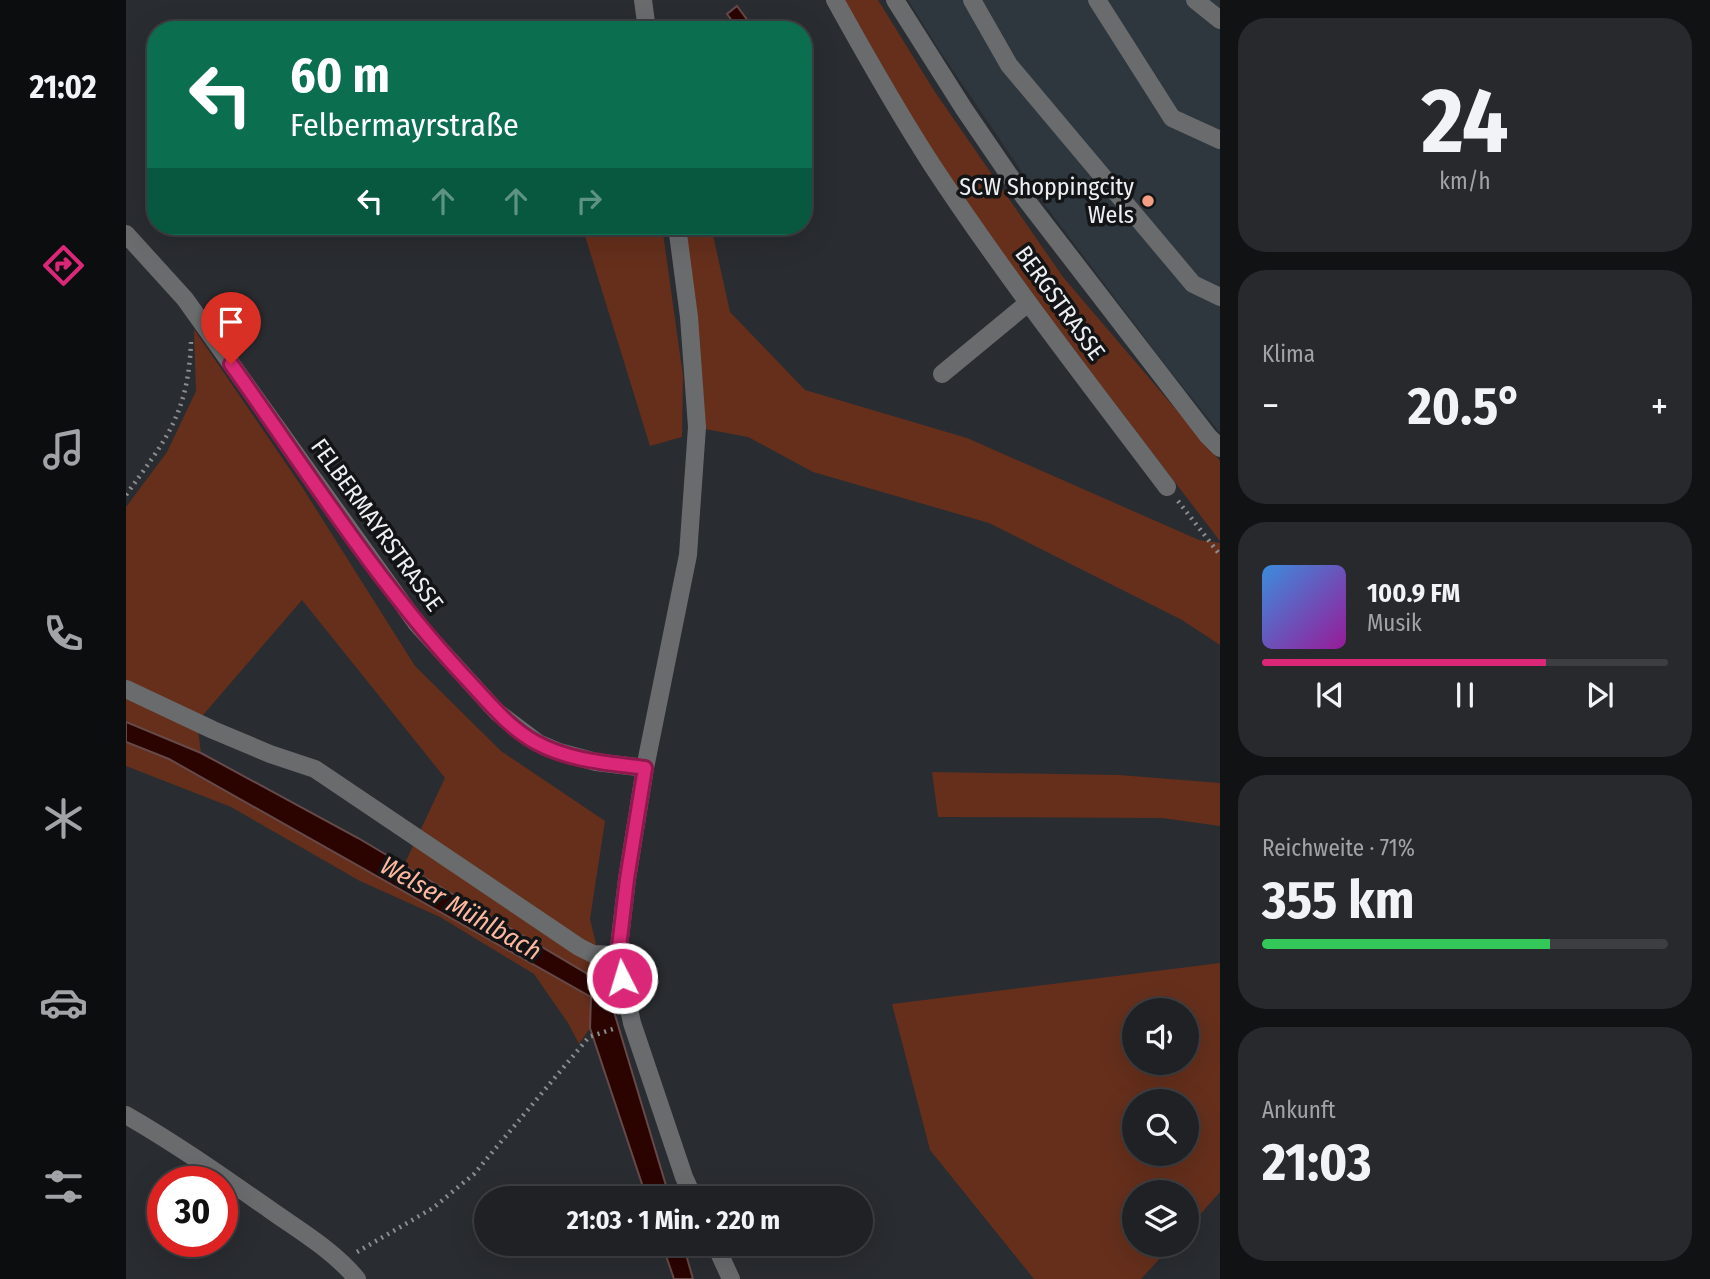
<!DOCTYPE html>
<html lang="de">
<meta charset="utf-8">
<style>
:root{--surface:#1f2124;--page:#27292c;--text:#f1f3f6;--muted:#a1a3a6;--line:#3c3e41;--accent:#db2777}
body{margin:0;font-family:"Fira Sans Condensed",sans-serif;background:var(--page);color:var(--text);height:100vh;display:flex;flex-direction:column;font-size:26px;white-space:nowrap}
*{box-sizing:border-box;margin:0}
p{font-size:23px;color:var(--muted)}
.icon{flex:none;width:38px;height:38px;fill:none;stroke:currentColor;stroke-width:2;stroke-linecap:round;stroke-linejoin:round}
.map{position:relative;flex:1;overflow:hidden}
.side{display:flex;flex-direction:column;gap:18px;padding:18px;background:#111214;width:490px}
.side>*{flex:none}
.hud{position:absolute;left:21px;top:21px;width:665px;height:214px;border-radius:28px;box-shadow:0 7px 28px #0002,0 0 0 2px var(--line);background:#0b6e4f;color:#fff;overflow:hidden}
.buttons{position:absolute;left:996px;top:998px;display:grid;gap:14px}
.buttons a{display:grid;place-items:center;width:77px;height:77px;border-radius:50%;background:var(--surface);box-shadow:0 7px 28px #0002,0 0 0 2px var(--line);font-size:35px}
.speed{position:absolute;left:21px;top:1166px;display:flex;gap:14px;font-size:35px;font-weight:700;text-align:center}
.speed>*{display:grid;place-content:center;width:91px;height:91px;border-radius:50%;background:var(--surface);box-shadow:0 7px 28px #0002,0 0 0 2px var(--line);line-height:1}
.speed .limit{border:10px solid #d22;background:#fff;color:#111}
.pin{position:absolute;display:grid;place-items:center;width:60px;height:60px;color:#fff;margin:-72px -30px;border-radius:50% 50% 50% 0;rotate:-45deg;box-shadow:0 0 7px #0007}
.pin .icon{rotate:45deg}
.me{position:absolute;width:77px;margin:-38px;rotate:355deg;stroke-linejoin:round;filter:drop-shadow(0 0 5px #0008)}
.turn{display:flex;align-items:center;gap:24px;height:147px;padding:0 28px;font-size:32px}
.turn .icon{width:91px;height:91px;stroke-width:2.5}
.turn b{display:block;font-size:49px;line-height:60px}
.lanes{display:flex;align-items:center;height:66px;padding:0 28px;background:#0003;justify-content:center;gap:35px;direction:ltr}
.lanes .off{opacity:.35}
.big{font-size:52px;font-weight:700;line-height:1.1}
.side .widget{flex:1;display:flex;flex-direction:column;justify-content:center;gap:10px;min-width:0;padding:0 24px;border-radius:28px;background:var(--page)}
.side .dial{align-items:center;gap:0}
.dial b{font-size:91px;line-height:1}
.song{display:flex;align-items:center;gap:21px}
.cover{width:84px;height:84px;border-radius:10px;background:linear-gradient(135deg,hsl(210 70% 55%),hsl(300 70% 35%))}
.played{height:7px;border-radius:4px;background:linear-gradient(90deg,var(--accent) 70%,var(--line) 70%)}
.keys{display:flex;justify-content:space-around;direction:ltr}
.heat{display:flex;justify-content:space-between;align-items:center;font-size:38px;direction:ltr}
.charge{height:10px;border-radius:5px;background:linear-gradient(90deg,#34c759 71%,var(--line) 0)}
.trip{position:absolute;left:348px;top:1186px;width:399px;height:70px;border-radius:35px;background:var(--surface);box-shadow:0 7px 28px #0002,0 0 0 2px var(--line);font-weight:700;line-height:70px;text-align:center}
main{display:flex;flex:1;min-height:0}
.menu{display:flex;flex-direction:column;width:126px;justify-content:space-around;align-items:center;background:#0c0d0e;color:var(--muted)}
.menu .icon{width:49px;height:49px}
.menu .on{color:var(--accent)}
.menu b{font-size:32px;color:var(--text)}
.map>svg:first-child{display:block}
.built{fill:#2e363e}
.green{fill:#652f1c;fill-rule:evenodd}
.water{fill:#2b0400;stroke:#654a49;stroke-width:2}
.lines{fill:none;stroke-linecap:round;stroke-linejoin:round}
.path{stroke:#8a8d90;stroke-width:4.5;stroke-dasharray:2 5;stroke-linecap:butt}
.minor{stroke:#696b6d;stroke-width:18}
.route-casing{stroke:#8e194d;stroke-width:18}
.route{stroke:#db2777;stroke-width:12}
.poi-dot{fill:#f39f83;stroke:#131416;stroke-width:2.5}
.labels{text-anchor:middle;stroke-width:7;stroke-linejoin:round;paint-order:stroke}
.poi-label{font-size:24px;fill:#edeff2;stroke:#131416;text-anchor:end}
.street-label{font-size:24px;fill:#edeff2;stroke:#131416}
.water-label{font-size:26px;font-style:italic;fill:#feb8a0;stroke:#131416}
</style>
<main>
<nav class="menu">
<b>21:02</b>
<svg class="icon on" aria-label="directions" viewBox="0 0 24 24"><path d="M12 3l9 9-9 9-9-9zM9 14v-3h6M13 9l2 2-2 2"/></svg>
<svg class="icon" aria-label="music" viewBox="0 0 24 24"><path d="M9 18V5l10-2v13"/><circle cx="6" cy="18" r="3"/><circle cx="16" cy="16" r="3"/></svg>
<svg class="icon" aria-label="phone" viewBox="0 0 24 24"><path d="M5 4h4l2 5-3 2q2 4 5 5l2-3 5 2v4C11 20 4 13 5 4z"/></svg>
<svg class="icon" aria-label="climate" viewBox="0 0 24 24"><path d="M12 3v18M4 7l16 10M4 17L20 7"/></svg>
<svg class="icon" aria-label="car" viewBox="0 0 24 24"><path d="M5 17H2v-5l4-1 3-4h7l3 4 3 1v5h-3M9 17h6M6 11h13"/><circle cx="7" cy="17" r="2"/><circle cx="17" cy="17" r="2"/></svg>
<svg class="icon" aria-label="filters" viewBox="0 0 24 24"><path d="M4 7h16M4 17h16"/><circle cx="9" cy="7" r="2"/><circle cx="15" cy="17" r="2"/></svg>
</nav>
<div class="map">
<svg width="1094" height="1279" viewBox="0 0 1094 1279">
<rect width="100%" height="100%" fill="#292c30"/>
<polygon class="built" points="782,0 1094,0 1094,433 1043,370 913,197 813,50"/>
<g class="green">
<polygon points="719,0 752,0 809,92 937,277 1094,461 1094,541 887,271 774,103"/>
<polygon points="456,226 536,226 557,376 556,437 524,446"/>
<polygon points="555,226 585,226 604,312 679,390 841,438 1073,540 1094,543 1094,645 1056,620 863,523 687,472 622,437 579,429"/>
<polygon points="68,329 178,490 289,666 375,751 479,821 464,919 480,985 278,865 319,778 176,600 71,722 75,753 0,722 0,507 41,452 70,391"/>
<polygon points="0,742 43,759 465,997 464,1028 453,1044 442,1023 408,974 314,917 234,881 105,807 0,766"/>
<polygon points="806,772 993,775 1094,783 1094,826 1036,818 812,817"/>
<path d="M1094,963V1192L1061,1229L1060,1192H1008V1244H1047L1015,1279H908L804,1150L766,1004ZM1008,1010H1060V1062H1008ZM1008,1101H1060V1153H1008Z"/>
</g>
<g class="water">
<polygon points="611,6 628,29 627,30 613,30 601,14"/>
<polygon points="0,722 75,753 232,838 480,985 544,1199 521,1199 464,1028 465,997 43,759 0,742"/>
<polygon points="536,1244 557,1244 567,1279 548,1279"/>
</g>
<g class="lines">
<g class="path">
<path d="M0,495C40,439 62,415 65,342"/>
<polyline points="1052,501 1094,555"/>
<polyline points="231,1252 307,1208 348,1174 463,1037 487,1029"/>
</g>
<g class="minor">
<polyline points="517,0 521,30"/>
<path d="M709,0C740,56 771,111 806,165C879,276 961,381 1041,487"/>
<polyline points="769,0 838,109 898,197 1082,436 1094,448"/>
<polyline points="846,0 883,65 1067,284 1094,297"/>
<polyline points="971,0 1046,118 1094,140"/>
<polyline points="1069,0 1094,20"/>
<polyline points="551,226 563,317 571,427 562,555 519,768 501,879 492,955 506,1023 558,1177 568,1199"/>
<polyline points="0,234 59,299 291,624 371,712 412,743 433,752 470,762 519,768"/>
<polyline points="816,374 902,303"/>
<polyline points="0,689 87,730 144,754 189,769 453,947 467,954 492,955"/>
<path d="M0,1115C49,1143 97,1177 143,1209C174,1231 207,1250 231,1279"/>
<polyline points="589,1244 605,1279"/>
</g>
</g>
<g class="lines">
<defs>
<path id="route" d="M105,364C180,469 249,580 337,675C360,699 381,727 411,743C444,761 483,763 519,768L501,879L492,956L496,978"/>
</defs>
<use href="#route" class="route-casing"/>
<use href="#route" class="route"/>
</g>
<circle class="poi-dot" cx="1022" cy="201" r="7"/>
<g class="labels">
<g class="poi-label">
<text x="1008" y="195">SCW Shoppingcity<tspan x="1008" dy="28">Wels</tspan></text>
</g>
<g class="street-label">
<text transform="translate(934 303) rotate(54)" y="8">BERGSTRASSE</text>
<text transform="translate(251 525) rotate(54)" y="8">FELBERMAYRSTRASSE</text>
</g>
<g class="water-label">
<text transform="translate(335 908) rotate(30)" y="9">Welser Mühlbach</text>
</g>
</g>
</svg>
<div class="buttons">
<a><svg class="icon" aria-label="sound" viewBox="0 0 24 24"><path d="M4 9h4l5-4v14l-5-4H4zM17 9q2 3 0 6"/></svg></a>
<a><svg class="icon" aria-label="search" viewBox="0 0 24 24"><circle cx="10" cy="10" r="6"/><path d="M15 15l6 6"/></svg></a>
<a><svg class="icon" aria-label="layers" viewBox="0 0 24 24"><path d="M12 4l9 5-9 5-9-5zM3 14l9 5 9-5"/></svg></a>
</div>
<div class="speed"><div class="limit">30</div></div>
<div class="pin" style="left:105px;top:364px;background:#d93025"><svg class="icon" aria-label="arrive" viewBox="0 0 24 24"><path d="M6 21V4h12l-3 4 3 4H6"/></svg></div>
<svg class="me" style="left:496px;top:978px" viewBox="-20 -20 40 40"><circle r="17" fill="#db2777" stroke="#fff" stroke-width="3"/><path d="M0-11L8 9 0 5-8 9z" fill="#fff"/></svg>
<div class="trip">21:03 · 1 Min. · 220 m</div>
<div class="hud">
<div class="turn"><svg class="icon" aria-label="left" viewBox="0 0 24 24"><path d="M17 20v-9H6M10 6l-5 5 5 5"/></svg><div><b>60 m</b>Felbermayrstraße</div></div>
<div class="lanes"><svg class="icon" aria-label="left" viewBox="0 0 24 24"><path d="M17 20v-9H6M10 6l-5 5 5 5"/></svg><svg class="icon off" aria-label="ahead" viewBox="0 0 24 24"><path d="M12 20V5M6 11l6-6 6 6"/></svg><svg class="icon off" aria-label="ahead" viewBox="0 0 24 24"><path d="M12 20V5M6 11l6-6 6 6"/></svg><svg class="icon off" aria-label="right" viewBox="0 0 24 24"><path d="M7 20v-9h11M14 6l5 5-5 5"/></svg></div>
</div>
</div>
<section class="side">
<div class="widget dial"><b>24</b><p>km/h</p></div>
<div class="widget"><p>Klima</p>
<div class="heat"><a>−</a><b class="big">20.5°</b><a>+</a></div>
</div>
<div class="widget">
<div class="song"><i class="cover"></i><div><b>100.9 FM</b><p>Musik</p></div></div>
<div class="played"></div>
<div class="keys"><svg class="icon" aria-label="previous" viewBox="0 0 24 24"><path d="M18 5L8 12l10 7zM5 5v14"/></svg><svg class="icon" aria-label="pause" viewBox="0 0 24 24"><path d="M8 5v14M16 5v14"/></svg><svg class="icon" aria-label="next" viewBox="0 0 24 24"><path d="M6 5l10 7-10 7zM19 5v14"/></svg></div>
</div>
<div class="widget"><p>Reichweite · 71%</p><b class="big">355 km</b><div class="charge"></div></div>
<div class="widget"><p>Ankunft</p><b class="big">21:03</b></div>
</section>
</main>
